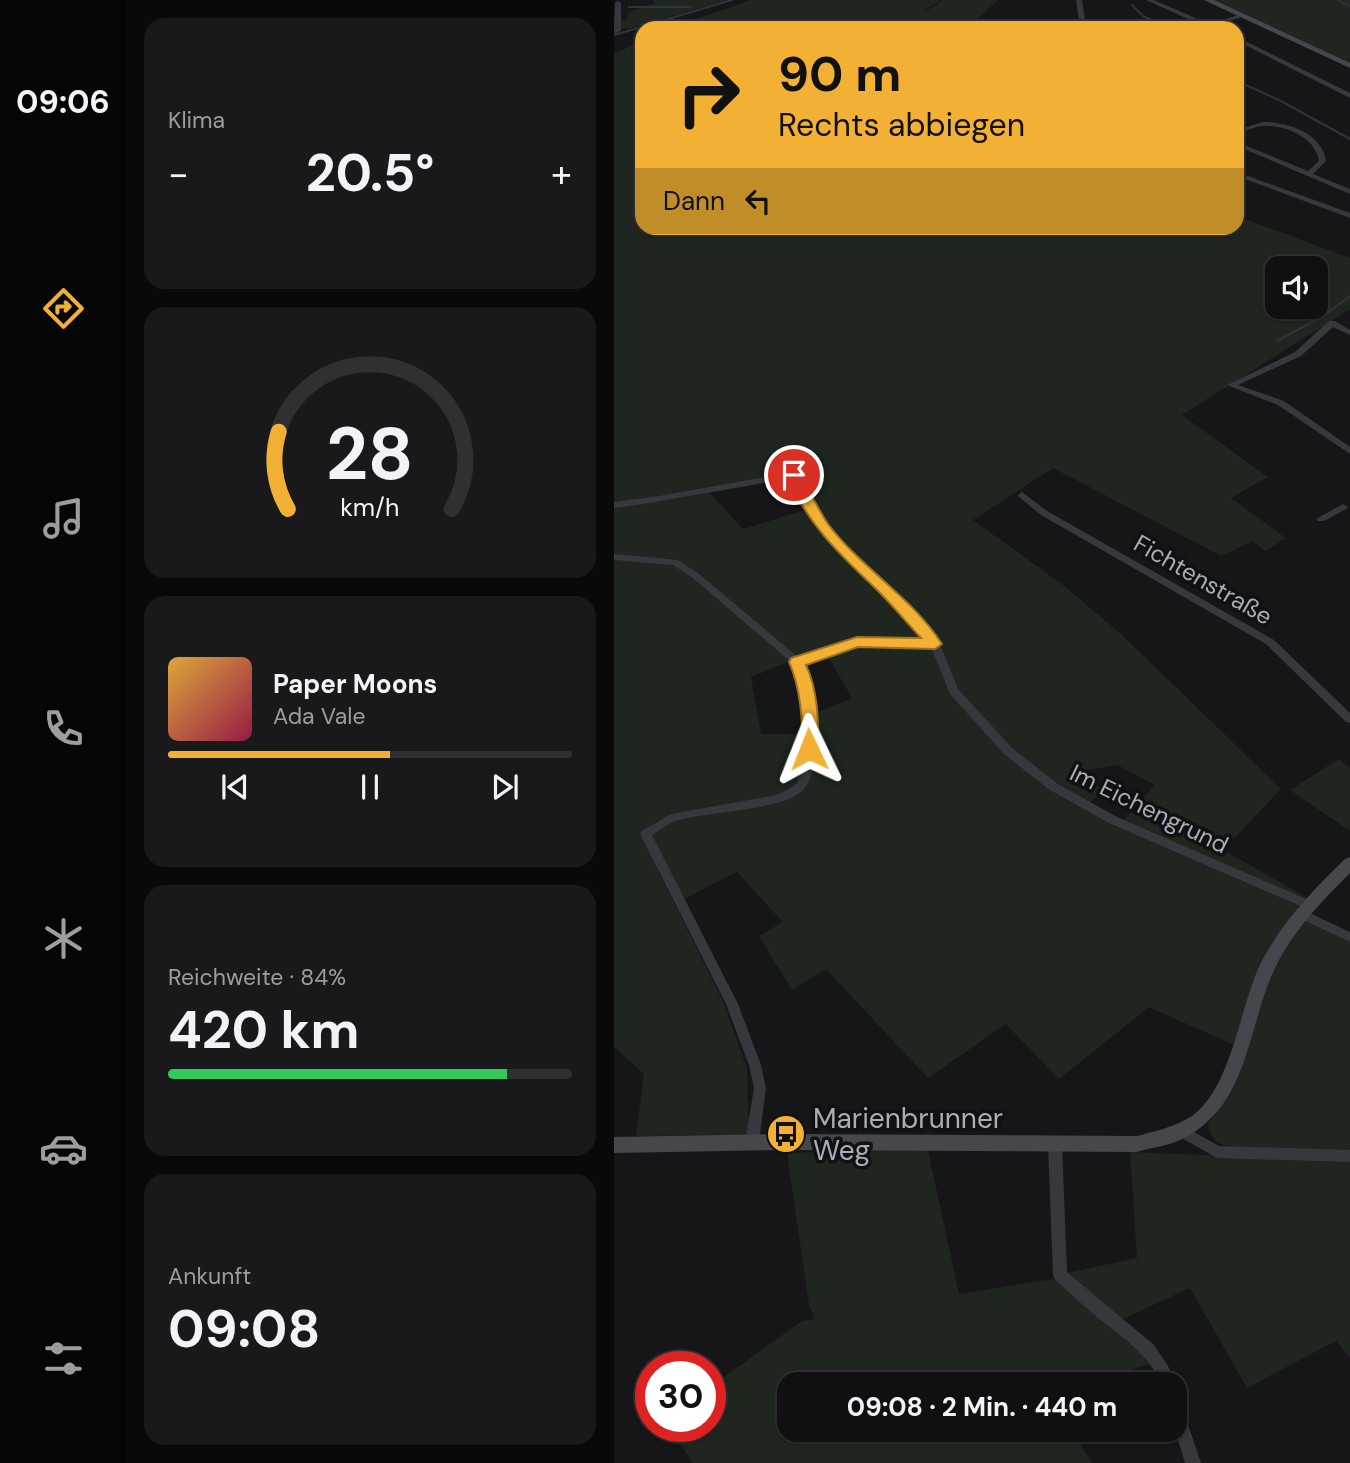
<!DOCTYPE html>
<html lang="de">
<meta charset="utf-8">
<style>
:root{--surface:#101012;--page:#19191b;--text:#f1f3f6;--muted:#9c9d9f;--line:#303032;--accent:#f2b134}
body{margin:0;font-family:"DM Sans",sans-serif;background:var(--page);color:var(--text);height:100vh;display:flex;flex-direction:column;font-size:26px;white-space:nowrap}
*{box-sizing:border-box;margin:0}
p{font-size:23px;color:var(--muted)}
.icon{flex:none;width:38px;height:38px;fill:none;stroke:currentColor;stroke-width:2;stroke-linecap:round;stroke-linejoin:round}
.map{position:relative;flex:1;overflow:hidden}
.panel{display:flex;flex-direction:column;gap:18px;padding:18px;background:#09090a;width:488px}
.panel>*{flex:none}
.hud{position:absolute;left:21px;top:21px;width:609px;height:214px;border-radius:21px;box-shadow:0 2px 5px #0004,0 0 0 2px var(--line);background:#f2b134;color:#111;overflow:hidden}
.buttons{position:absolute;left:651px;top:256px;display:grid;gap:14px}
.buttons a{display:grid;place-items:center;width:63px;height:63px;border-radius:14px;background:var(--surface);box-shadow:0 2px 5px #0004,0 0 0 2px var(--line);font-size:35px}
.speed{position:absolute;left:21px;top:1351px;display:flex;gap:14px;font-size:35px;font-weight:700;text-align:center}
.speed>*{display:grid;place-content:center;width:91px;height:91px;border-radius:50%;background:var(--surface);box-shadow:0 2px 5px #0004,0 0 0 2px var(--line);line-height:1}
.speed .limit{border:10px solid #d22;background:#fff;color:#111}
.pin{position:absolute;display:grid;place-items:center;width:60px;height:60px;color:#fff;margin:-30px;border:4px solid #fff;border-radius:50%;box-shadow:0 2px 7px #0007}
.me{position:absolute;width:77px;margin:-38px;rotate:358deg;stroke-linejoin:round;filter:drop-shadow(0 0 5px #0008)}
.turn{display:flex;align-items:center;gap:24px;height:147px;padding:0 28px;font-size:32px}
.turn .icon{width:91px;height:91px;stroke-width:2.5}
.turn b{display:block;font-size:49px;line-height:60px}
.then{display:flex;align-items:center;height:66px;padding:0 28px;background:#0003;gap:14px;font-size:26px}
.big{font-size:52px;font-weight:700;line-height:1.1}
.panel .card{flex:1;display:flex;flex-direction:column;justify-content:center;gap:10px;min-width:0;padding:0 24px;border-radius:21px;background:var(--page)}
.panel .dial{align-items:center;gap:0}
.dial svg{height:182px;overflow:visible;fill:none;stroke:var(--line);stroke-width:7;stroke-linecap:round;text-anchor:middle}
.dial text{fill:var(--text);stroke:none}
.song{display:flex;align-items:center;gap:21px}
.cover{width:84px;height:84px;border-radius:10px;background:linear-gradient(135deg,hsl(40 70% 55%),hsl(340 70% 35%))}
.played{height:7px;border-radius:4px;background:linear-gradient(90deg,var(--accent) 55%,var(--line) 55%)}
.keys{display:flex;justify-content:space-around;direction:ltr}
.heat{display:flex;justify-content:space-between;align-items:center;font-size:38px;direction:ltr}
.charge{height:10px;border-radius:5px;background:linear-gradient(90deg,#34c759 84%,var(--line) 0)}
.trip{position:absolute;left:163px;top:1372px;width:410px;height:70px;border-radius:21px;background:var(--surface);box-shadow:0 2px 5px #0004,0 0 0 2px var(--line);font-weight:700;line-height:70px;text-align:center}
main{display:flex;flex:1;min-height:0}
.tab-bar{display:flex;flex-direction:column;width:126px;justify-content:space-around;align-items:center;background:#060607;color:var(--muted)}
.tab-bar .icon{width:49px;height:49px}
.tab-bar .on{color:var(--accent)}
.tab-bar b{font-size:32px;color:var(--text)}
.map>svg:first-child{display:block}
.green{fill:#1e261f;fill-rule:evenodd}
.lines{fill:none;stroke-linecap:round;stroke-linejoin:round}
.stream{stroke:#2c353c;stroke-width:2}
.street{fill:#37383d;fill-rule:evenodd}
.secondary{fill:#45474d;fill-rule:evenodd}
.route{fill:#f2b134;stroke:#9d7322;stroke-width:2}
.labels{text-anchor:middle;stroke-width:7;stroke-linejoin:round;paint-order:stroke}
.street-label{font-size:24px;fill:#a8adb8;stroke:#111113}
.near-poi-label{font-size:28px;fill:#a8adb8;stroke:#111113;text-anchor:start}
</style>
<main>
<nav class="tab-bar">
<b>09:06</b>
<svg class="icon on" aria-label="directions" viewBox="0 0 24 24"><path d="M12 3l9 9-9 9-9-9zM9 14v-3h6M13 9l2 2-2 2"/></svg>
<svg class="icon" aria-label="music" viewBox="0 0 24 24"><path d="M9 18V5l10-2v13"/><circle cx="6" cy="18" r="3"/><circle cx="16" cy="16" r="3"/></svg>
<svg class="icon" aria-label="phone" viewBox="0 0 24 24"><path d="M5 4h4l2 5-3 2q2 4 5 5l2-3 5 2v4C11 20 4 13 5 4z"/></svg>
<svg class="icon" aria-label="climate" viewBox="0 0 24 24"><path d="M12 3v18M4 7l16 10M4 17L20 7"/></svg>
<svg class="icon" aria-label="car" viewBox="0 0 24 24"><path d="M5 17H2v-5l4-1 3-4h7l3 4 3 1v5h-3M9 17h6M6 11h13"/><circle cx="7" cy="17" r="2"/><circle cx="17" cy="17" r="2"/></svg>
<svg class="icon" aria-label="filters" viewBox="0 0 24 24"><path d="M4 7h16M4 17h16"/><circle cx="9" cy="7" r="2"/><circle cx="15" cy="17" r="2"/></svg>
</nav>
<section class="panel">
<div class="card"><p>Klima</p>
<div class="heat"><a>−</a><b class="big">20.5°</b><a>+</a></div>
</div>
<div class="card dial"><svg viewBox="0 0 100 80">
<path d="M14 69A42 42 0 1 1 86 69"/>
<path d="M14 69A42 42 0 0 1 10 35" stroke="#f2b134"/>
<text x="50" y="56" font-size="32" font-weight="700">28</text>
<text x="50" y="72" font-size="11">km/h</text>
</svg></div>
<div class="card">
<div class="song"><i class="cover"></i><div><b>Paper Moons</b><p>Ada Vale</p></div></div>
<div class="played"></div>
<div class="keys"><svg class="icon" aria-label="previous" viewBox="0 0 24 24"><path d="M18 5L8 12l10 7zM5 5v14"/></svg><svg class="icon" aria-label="pause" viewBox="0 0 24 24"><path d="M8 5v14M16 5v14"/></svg><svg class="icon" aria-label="next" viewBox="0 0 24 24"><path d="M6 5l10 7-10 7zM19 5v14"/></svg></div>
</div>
<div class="card"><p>Reichweite · 84%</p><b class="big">420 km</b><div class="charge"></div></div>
<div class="card"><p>Ankunft</p><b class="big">09:08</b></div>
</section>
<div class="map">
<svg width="736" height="1463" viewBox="0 0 736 1463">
<rect width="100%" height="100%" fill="#161618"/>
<g class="green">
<polygon points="40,0 115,0 17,28 0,30 0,13 2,20 12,20 15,12 41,3"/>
<polygon points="137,0 327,0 311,10 312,11 329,0 384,0 360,22 357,28 56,28"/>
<polygon points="599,0 736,0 736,64"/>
<path d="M28,41V228H623V216L736,258V309L568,415L654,477L617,498L672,538L651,551L638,541L607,556L439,468L359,520L449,585L506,633L667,789L609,850L692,897L683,915L736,942V1151C706,1150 627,1156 604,1142C598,1139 595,1131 594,1124L618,1090L646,1007L622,1046L535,1007L445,1079L392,1024L314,1078L212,969L178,990L145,936L169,922L123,872L70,899L52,866L44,871L109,1001L133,1068L135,1135L22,1136L30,1074L0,1047V54ZM663,268H702V306H663ZM184,477L201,507L129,529L96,493ZM209,648L238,698L200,714L203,734H147L137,677ZM503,765L541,785L503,827L470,807L490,791L468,771Z"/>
<polygon points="725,759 736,768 736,831 676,790"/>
<polygon points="314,1150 345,1294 439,1279 526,1351 535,1364 473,1384 175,1384 175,1430 457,1430 478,1463 79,1463 54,1426 96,1426 96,1387 188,1321 201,1319 195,1305 173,1153"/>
<polygon points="516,1152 736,1161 736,1358 722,1341 633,1388 576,1288 509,1319 453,1273 523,1258"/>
</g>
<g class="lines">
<g class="stream">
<polyline points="723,0 736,6"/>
<polyline points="518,5 529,16 554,28"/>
<polyline points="15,7 77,7"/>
<polyline points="0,35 118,0"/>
<polyline points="623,81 667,101 736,139"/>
<polyline points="663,341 711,315 736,296"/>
</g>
<g class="street">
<polygon points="462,0 468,0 472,28 466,28"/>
<polygon points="532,0 540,0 595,24 628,14 631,16 600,26 602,28 594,28"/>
<polygon points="4,1 7,3 7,31 0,34 1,3"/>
<polygon points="623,37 736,93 736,98 623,41"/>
<path d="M649,122C674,122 708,133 712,161L699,174L736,189V194L623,146V142L694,171L705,161C702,138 672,125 651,126C641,126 632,131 623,134V130Z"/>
<polygon points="623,172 736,213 736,218 623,176"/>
<polygon points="715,321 721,321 736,330 736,335 719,327 687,356 624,385 670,401 736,447 736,454 664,405 613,385 681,352"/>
<path d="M180,472L184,475L203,514L241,559L269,582L325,642L344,689L398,748L444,784L503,817L699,902L701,905L699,908L695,910L691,908L495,823L436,790L390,754L336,694L317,647L244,645L189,664C198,690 204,720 202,748C201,762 199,778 190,789C171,811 91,811 61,821C53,824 45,831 38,835L124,1004L147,1065L152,1088L145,1142L143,1146L138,1148L133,1146L131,1142L140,1088L135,1065L112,1004L26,834L28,831L57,814L162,795L175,789L183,783L187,774L190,759L191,724L186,689L179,664L79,578L59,565L0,560V554L64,560L85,574L185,658L243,639L312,640L263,586L235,563L196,517L177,478L23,505L0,508V502L45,496Z"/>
<polygon points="408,492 433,511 660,640 736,713 736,723 732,722 652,644 427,515 405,497 404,495"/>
<polygon points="729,504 734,507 732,509 710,521 704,521 702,519"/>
<polygon points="687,909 736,932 736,942 683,917 681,914 683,911"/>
<polygon points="569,1126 605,1146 736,1150 736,1162 603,1158 564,1136 562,1132 564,1128"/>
<path d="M441,1139L446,1141L448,1145L453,1272L540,1345L554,1366L561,1384L560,1387V1384H547C534,1353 508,1337 483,1317C468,1305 455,1292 441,1280L439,1275L434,1145L436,1141Z"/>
<polygon points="560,1397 565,1399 567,1404 587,1463 571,1463 560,1427"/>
</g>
<g class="secondary">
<polygon points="590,0 600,0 736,63 736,68"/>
<path d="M736,857V873C707,902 677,933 660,970C632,1031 635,1109 564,1141C552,1146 536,1148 523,1152L168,1150L0,1153V1137L168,1134L523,1136C542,1131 561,1127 578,1116C617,1088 625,1011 645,967C665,925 698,891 731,859Z"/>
</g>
</g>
<path class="route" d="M180,471C187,473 206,513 214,524C247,568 298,597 328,644L321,649L244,647L192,665C203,688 206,724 203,749L195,755L187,749C190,722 186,687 175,662L177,658L243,637L307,638C291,621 276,602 259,586C224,553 191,521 173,475Z"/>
<defs>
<symbol id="bus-disc" viewBox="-11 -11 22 22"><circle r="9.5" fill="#f2b134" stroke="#111113"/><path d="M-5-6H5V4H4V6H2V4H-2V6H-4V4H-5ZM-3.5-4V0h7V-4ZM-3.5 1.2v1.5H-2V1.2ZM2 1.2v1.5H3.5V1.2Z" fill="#111"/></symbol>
</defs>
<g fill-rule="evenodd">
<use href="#bus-disc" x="150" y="1112" width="44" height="44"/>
</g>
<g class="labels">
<g class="street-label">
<text transform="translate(589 580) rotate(30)" y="8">Fichtenstraße</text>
<text transform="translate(535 809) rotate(26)" y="8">Im Eichengrund</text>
</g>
<g class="near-poi-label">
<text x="199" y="1128">Marienbrunner<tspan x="199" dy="32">Weg</tspan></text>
</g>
</g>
</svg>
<div class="buttons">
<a><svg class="icon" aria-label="sound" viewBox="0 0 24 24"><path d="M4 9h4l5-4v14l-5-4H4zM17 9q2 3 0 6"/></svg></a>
</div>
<div class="speed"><div class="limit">30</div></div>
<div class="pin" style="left:180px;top:475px;background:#d93025"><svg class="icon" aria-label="arrive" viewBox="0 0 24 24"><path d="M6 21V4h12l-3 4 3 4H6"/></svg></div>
<svg class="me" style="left:195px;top:749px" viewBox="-20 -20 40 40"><path d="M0-17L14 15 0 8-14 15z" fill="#f2b134" stroke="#fff" stroke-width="4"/></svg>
<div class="trip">09:08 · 2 Min. · 440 m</div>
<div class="hud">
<div class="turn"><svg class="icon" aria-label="right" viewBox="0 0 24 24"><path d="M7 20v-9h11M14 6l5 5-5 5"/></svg><div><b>90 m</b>Rechts abbiegen</div></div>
<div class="then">Dann<svg class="icon" aria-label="left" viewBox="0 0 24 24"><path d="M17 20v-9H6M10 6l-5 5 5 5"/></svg></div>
</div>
</div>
</main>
